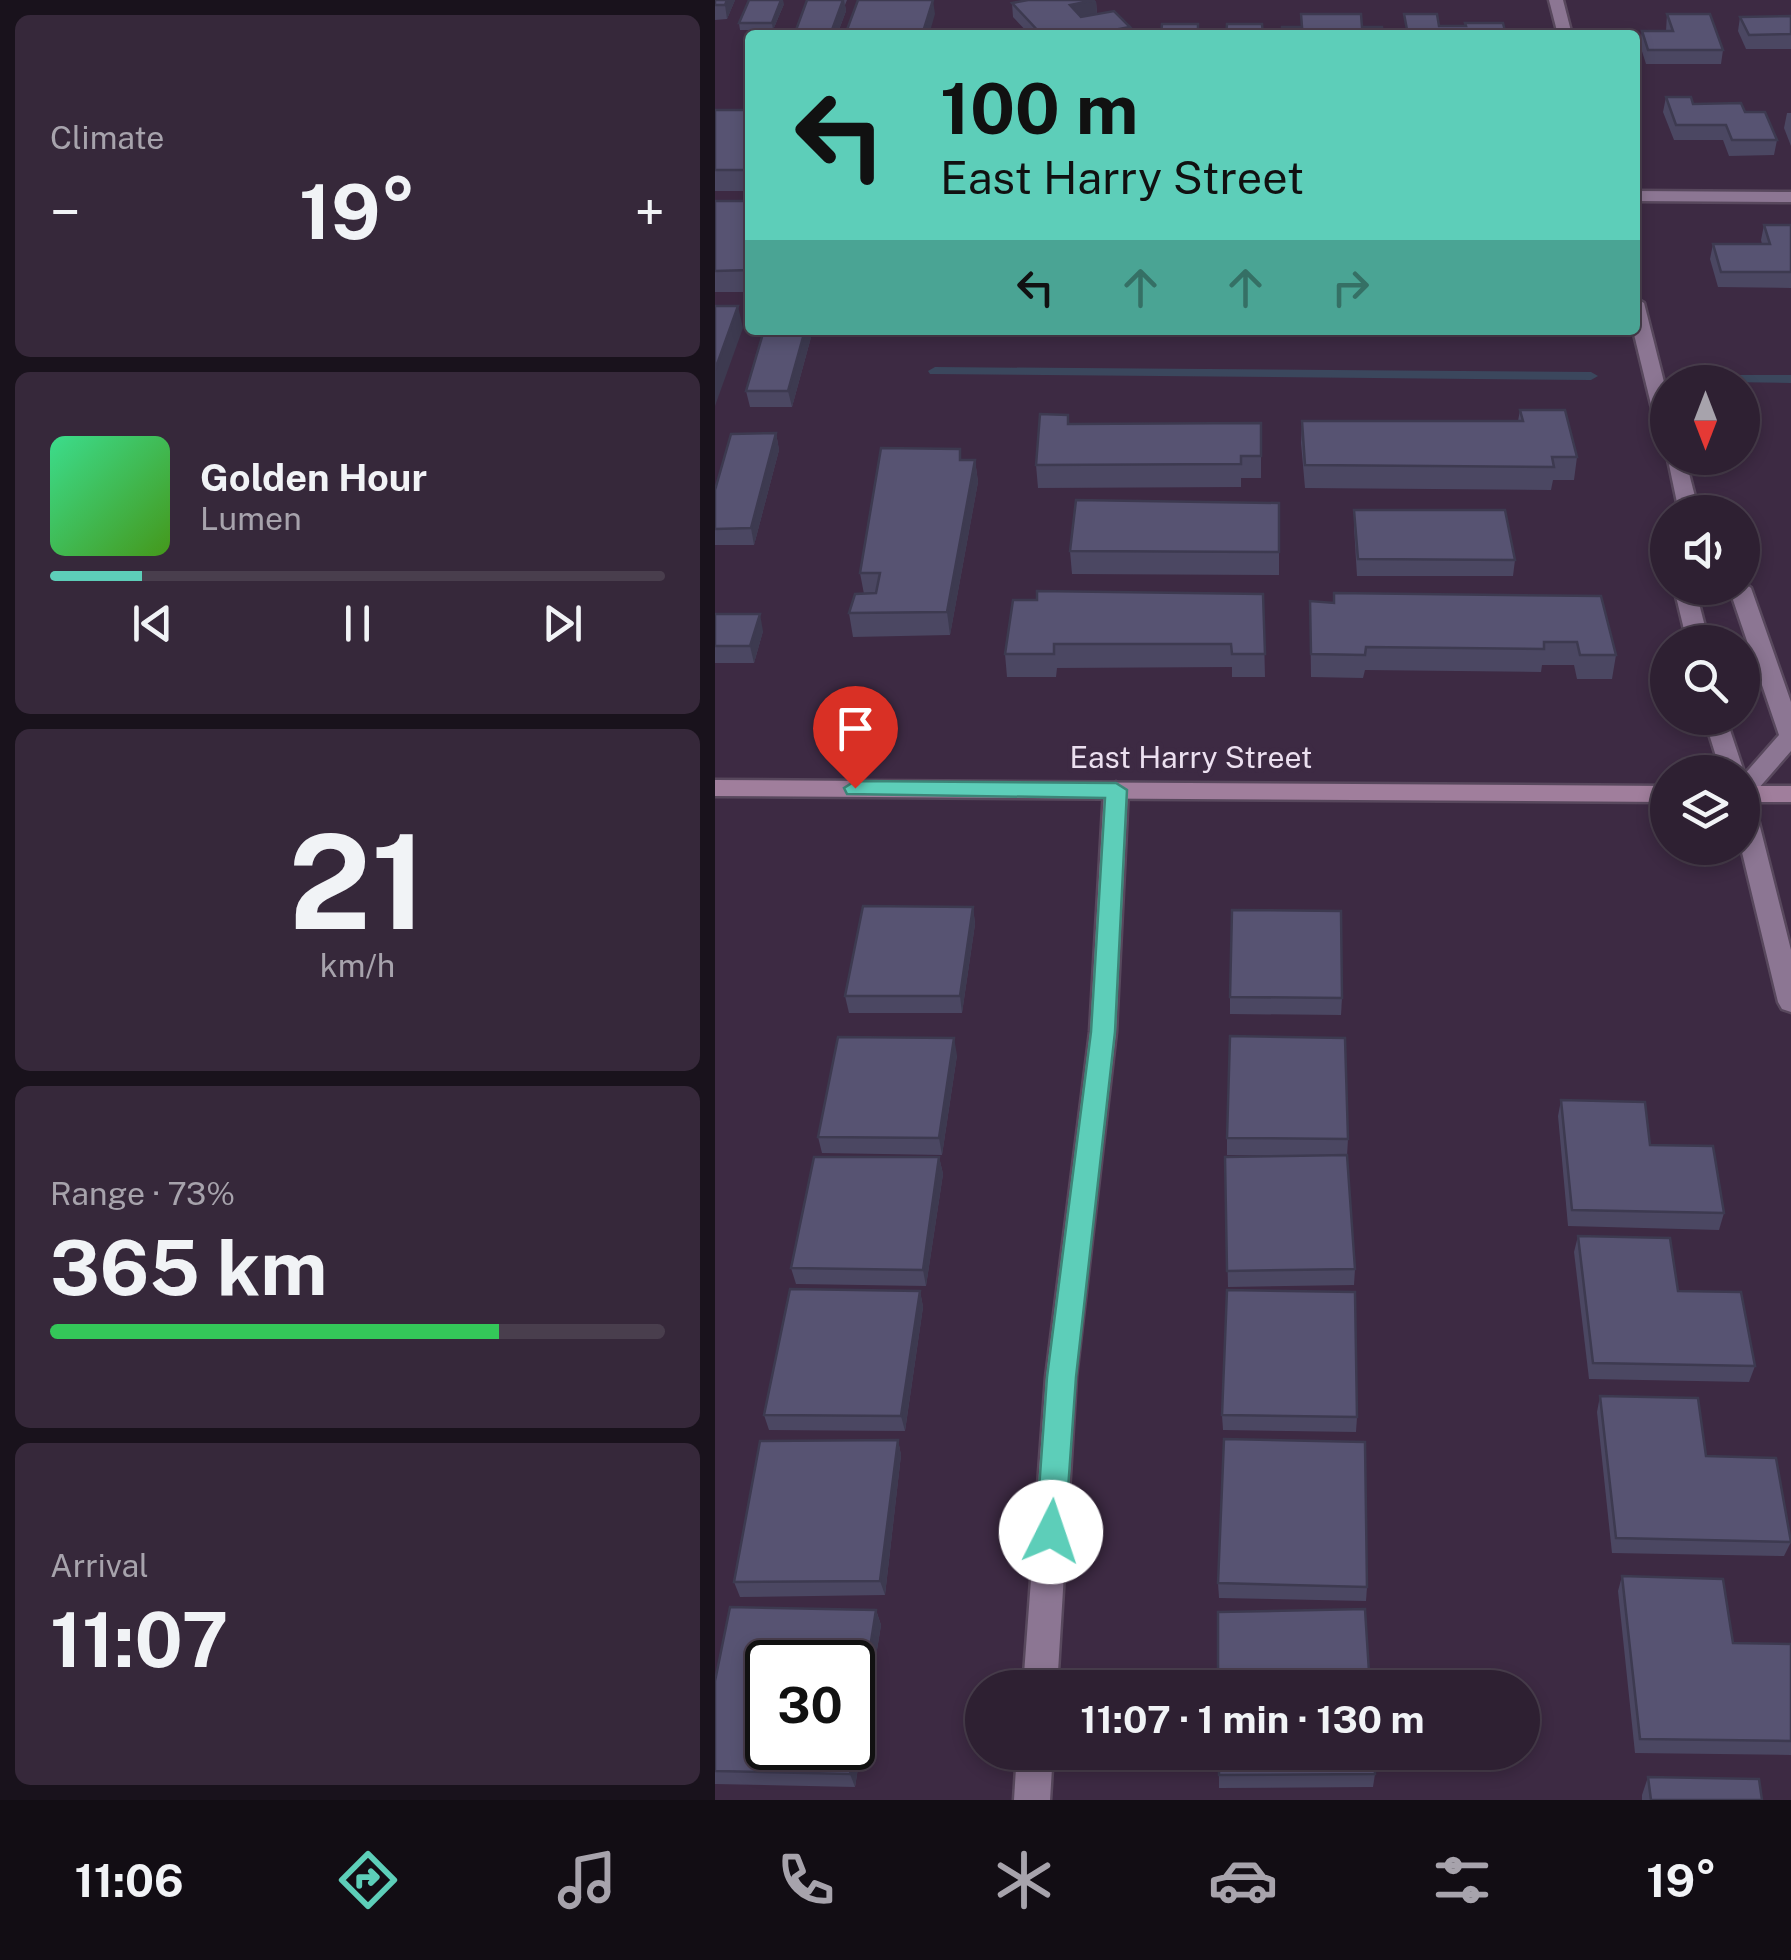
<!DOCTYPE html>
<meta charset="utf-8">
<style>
:root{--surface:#2e2032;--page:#36283a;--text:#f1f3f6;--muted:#a7a3ac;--line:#493e4d;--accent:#5dceb9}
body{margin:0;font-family:"Public Sans",sans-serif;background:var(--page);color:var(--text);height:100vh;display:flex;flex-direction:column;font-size:38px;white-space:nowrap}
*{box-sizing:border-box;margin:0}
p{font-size:32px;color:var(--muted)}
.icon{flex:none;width:55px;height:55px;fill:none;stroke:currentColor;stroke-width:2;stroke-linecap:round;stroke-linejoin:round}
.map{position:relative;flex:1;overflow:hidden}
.panel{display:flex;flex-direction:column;gap:15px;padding:15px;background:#19121c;width:715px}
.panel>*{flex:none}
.banner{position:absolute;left:30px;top:30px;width:895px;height:305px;border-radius:10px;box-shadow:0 5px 15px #0003,0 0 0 2px var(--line);background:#5dceb9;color:#111;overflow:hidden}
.needle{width:65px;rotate:180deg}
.buttons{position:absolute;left:935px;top:365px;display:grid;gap:20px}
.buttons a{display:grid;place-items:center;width:110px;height:110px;border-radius:50%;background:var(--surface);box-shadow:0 5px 15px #0003,0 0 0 2px var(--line);font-size:50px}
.speed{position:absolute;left:30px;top:1640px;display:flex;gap:20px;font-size:50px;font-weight:700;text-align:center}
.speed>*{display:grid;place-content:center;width:130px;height:130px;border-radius:50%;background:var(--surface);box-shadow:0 5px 15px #0003,0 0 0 2px var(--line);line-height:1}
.speed .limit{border:5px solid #111;border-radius:15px;background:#fff;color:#111}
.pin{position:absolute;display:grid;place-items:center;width:85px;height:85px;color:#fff;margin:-102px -42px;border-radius:50% 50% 50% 0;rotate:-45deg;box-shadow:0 0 10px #0007}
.pin .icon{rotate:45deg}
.me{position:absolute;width:110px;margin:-55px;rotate:4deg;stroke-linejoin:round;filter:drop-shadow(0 0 8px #0008)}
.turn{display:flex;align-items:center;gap:35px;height:210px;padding:0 30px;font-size:45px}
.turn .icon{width:130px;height:130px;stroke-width:2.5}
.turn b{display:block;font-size:70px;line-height:85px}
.lanes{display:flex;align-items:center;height:95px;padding:0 30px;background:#0003;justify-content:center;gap:50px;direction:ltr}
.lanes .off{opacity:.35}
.big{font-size:75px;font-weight:700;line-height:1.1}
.panel .tile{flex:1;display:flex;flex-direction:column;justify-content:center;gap:15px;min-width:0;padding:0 35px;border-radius:15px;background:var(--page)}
.panel .dial{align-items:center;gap:0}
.dial b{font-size:130px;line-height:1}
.song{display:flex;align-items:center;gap:30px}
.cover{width:120px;height:120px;border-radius:15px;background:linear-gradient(135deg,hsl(150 70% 55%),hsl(100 70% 35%))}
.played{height:10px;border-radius:5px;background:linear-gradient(90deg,var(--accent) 15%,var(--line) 15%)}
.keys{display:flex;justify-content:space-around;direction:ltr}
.heat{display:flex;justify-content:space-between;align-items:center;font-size:55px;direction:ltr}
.charge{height:15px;border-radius:8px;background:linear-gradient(90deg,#34c759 73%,var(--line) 0)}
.trip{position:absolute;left:250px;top:1670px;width:575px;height:100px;border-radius:50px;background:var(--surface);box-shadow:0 5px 15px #0003,0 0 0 2px var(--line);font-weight:700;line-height:100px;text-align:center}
.menu{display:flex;height:160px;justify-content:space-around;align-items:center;background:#120d14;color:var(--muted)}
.menu .icon{width:70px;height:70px}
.menu .current{color:var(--accent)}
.menu b{font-size:45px;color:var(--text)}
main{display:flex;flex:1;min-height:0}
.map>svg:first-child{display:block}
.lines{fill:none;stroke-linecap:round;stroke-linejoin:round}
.stream{fill:#3b475d;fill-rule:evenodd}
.street-casing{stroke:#58485d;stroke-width:5}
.secondary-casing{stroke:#58485d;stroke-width:5}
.street{fill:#8c7693;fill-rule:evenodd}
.secondary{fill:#a07e9c;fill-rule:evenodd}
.wall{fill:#4b4762}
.shaded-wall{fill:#3d3a50}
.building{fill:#575372;stroke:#3d3a50;stroke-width:2.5;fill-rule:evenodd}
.route{fill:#5dceb9;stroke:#3c8678;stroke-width:2.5}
.labels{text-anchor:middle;stroke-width:10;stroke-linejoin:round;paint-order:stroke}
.street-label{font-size:30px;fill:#ece0f0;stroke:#3d2a43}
</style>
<main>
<section class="panel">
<div class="tile"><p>Climate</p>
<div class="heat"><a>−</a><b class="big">19°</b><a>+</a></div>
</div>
<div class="tile">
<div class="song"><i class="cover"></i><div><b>Golden Hour</b><p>Lumen</p></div></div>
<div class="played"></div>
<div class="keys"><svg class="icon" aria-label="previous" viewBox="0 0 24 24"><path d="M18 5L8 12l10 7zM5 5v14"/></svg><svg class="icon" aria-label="pause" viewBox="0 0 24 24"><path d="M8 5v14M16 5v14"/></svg><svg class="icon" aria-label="next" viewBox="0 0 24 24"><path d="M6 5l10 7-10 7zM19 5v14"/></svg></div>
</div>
<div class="tile dial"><b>21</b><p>km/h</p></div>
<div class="tile"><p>Range · 73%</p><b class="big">365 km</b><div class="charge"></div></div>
<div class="tile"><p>Arrival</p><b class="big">11:07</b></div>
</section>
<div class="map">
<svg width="1076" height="1800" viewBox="0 0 1076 1800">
<rect width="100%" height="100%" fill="#3d2a43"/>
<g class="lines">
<g class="stream">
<polygon points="220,367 876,372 883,376 876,380 215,374 213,371"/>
<polygon points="1018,375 1076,375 1076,383 1013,382 1011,379"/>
</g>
<defs>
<g id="street">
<polygon points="834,0 848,0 857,35 843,35"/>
<polygon points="920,191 1076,192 1076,202 920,201"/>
<polygon points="920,298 929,303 952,394 952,435 942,429 918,330"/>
<polygon points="952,455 970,458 984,512 964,512"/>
<polygon points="1028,582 1036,588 1076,702 1076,751 1036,797 1028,799 1040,807 1076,950 1076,1012 1067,1009 1063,1002 1026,848 1028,776 1064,735 1014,588 1028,588"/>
<polygon points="959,588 980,588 994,642 972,642"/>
<polygon points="989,718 1011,718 1029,772 1028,774 1006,772"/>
<polygon points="401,782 413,790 401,1032 361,1377 342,1688 308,1688 331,1377 375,1032 389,790"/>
<polygon points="302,1752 338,1752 335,1800 299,1800"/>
</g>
<g id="secondary">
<polygon points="0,780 952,786 952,802 0,796"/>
<rect x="1028" y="786" width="48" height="16"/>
</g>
</defs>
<use href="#street" class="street-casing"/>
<use href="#secondary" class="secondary-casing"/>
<use href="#street" class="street"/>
<use href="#secondary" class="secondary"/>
</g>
<g class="wall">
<polygon points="0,0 20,0 12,19 0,20"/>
<polygon points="92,0 132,0 130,5 131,11 122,35 82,35 81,30"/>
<polygon points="381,1 382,14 416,35 315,35 298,17 297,3"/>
<polygon points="69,4 58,30 25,30 24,23"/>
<polygon points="952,14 1008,50 1006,64 931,64 925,45 927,31 951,31"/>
<polygon points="1076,16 1076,49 1031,49 1023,31 1025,17"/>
<polygon points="951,97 978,104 1030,112 1062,140 1059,155 1014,156 1008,140 959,140 948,112"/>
<rect x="0" y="110" width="35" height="81"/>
<polygon points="1072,113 1076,113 1076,146 1069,128"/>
<rect x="0" y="201" width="35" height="91"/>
<polygon points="1049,225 1076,225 1076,288 1003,287 995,259 998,244 1047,244 1046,240"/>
<polygon points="98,330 77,407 35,407 31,391"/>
<polygon points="805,410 862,457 859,480 838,480 836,490 590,488 586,443 587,421 803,421"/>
<polygon points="546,423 546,478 526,478 526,487 323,488 321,465 353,424"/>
<polygon points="61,433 64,450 39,545 0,545 0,490"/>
<polygon points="246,460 260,460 263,482 235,635 138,637 134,613 149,594 145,573"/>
<polygon points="564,503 564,575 357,574 355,551"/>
<polygon points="639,510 800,560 798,576 642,576 639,527"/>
<polygon points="548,594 550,677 517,677 517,667 342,668 341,677 292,677 290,654 322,600"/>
<polygon points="886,596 901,655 897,679 862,679 859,665 827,665 826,672 650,670 648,678 596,677 595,601 618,603"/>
<polygon points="0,614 48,631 39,663 0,663"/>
<polygon points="258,907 260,924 247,1013 134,1013 130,996"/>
<polygon points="515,997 627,998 626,1015 515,1014"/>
<polygon points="242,1055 227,1155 107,1153 103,1137"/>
<polygon points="846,1100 935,1145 1009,1213 1004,1230 853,1226 843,1116"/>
<polygon points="512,1138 633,1139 632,1156 640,1269 639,1285 513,1287 510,1157 600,1156 512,1155"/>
<polygon points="224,1157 228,1174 211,1286 81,1284 76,1268"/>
<polygon points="863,1236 963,1291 1040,1366 1034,1382 874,1379 859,1252"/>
<polygon points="205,1291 208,1307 190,1431 54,1430 49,1415"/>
<polygon points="885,1396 991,1456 1076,1542 1069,1556 897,1553 882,1412"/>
<polygon points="507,1415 642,1417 641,1432 508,1430"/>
<polygon points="183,1440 186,1455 170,1595 25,1597 19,1582"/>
<polygon points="907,1576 1018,1643 1076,1644 1076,1755 920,1753 903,1591"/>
<polygon points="503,1583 652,1587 651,1601 504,1598"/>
<polygon points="161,1610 166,1625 140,1787 0,1784 0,1681"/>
<polygon points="504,1752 660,1774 658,1787 504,1788"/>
<polygon points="933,1777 1047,1800 927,1800 927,1795"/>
</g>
<g class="shaded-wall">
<polygon points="12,0 20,0 12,19 10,5"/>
<polygon points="66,0 68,0 69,4 58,30 57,23"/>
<polygon points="128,0 129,0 131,11 122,35 118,35 117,30"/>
<polygon points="218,0 220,14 214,35 207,35"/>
<polygon points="381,1 382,15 355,19 355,5"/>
<polygon points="415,27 416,35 377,35 377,34"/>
<polygon points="23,306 28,328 0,406 0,370"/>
<polygon points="90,330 98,330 77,407 73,391"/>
<polygon points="61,433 64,450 39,545 36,528"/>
<polygon points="260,460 263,482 235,635 232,612"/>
<polygon points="45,614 48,631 39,663 35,646"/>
<polygon points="258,907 260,924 247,1013 245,996"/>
<polygon points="239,1038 242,1055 227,1155 224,1138"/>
<polygon points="224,1157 228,1174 211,1286 208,1270"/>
<polygon points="205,1291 208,1307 190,1431 186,1416"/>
<polygon points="183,1440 186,1455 170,1595 165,1581"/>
<polygon points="161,1610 166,1625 140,1787 135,1774"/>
</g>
<g class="building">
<polygon points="0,0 12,0 10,5 0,5"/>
<polygon points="34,0 66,0 57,23 24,23"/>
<polygon points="92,0 128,0 117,30 81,30"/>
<polygon points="143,0 218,0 207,35 130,35"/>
<polygon points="313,0 380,0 355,5 366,17 399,11 415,27 377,34 373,31 352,35 327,35 297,3"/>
<polygon points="586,14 646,14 647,27 667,27 668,35 567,35 567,27 587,27"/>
<polygon points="689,14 722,14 724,26 751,26 750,23 788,23 791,35 693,35"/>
<polygon points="952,14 995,14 1008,50 933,50 927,31 958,31"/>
<polygon points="1076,16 1076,34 1034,35 1025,17"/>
<polygon points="447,24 483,24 483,35 446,35"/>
<polygon points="512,24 547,24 548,35 511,35"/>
<polygon points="951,97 976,97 978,104 1026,103 1030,112 1050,112 1062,140 1017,140 1011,125 961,125"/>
<rect x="0" y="110" width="35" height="60"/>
<polygon points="0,201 35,201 35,270 0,271"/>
<polygon points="1049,225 1076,225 1076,272 1006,272 998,244 1055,244"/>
<polygon points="0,306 23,306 0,370"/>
<polygon points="49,330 90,330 73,391 31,391"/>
<polygon points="805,410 850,410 862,457 837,457 839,467 590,465 587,421 808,421"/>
<polygon points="325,414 353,415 353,424 546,423 546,456 526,456 526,464 321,465"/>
<polygon points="61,433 36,528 0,529 0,490 16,434"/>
<polygon points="166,448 245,449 245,460 260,460 232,612 134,613 140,594 161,593 165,573 145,573"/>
<polygon points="361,500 564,503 564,552 355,551"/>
<polygon points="639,510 790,510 800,560 643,559"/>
<polygon points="322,591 548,594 550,654 517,654 516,644 339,644 339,654 290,654 298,600 322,600"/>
<polygon points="619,593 886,596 901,655 865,655 862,642 829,642 829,649 651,647 650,655 596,654 595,601 619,603"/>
<polygon points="0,614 45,614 35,646 0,646"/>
<polygon points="148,906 258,907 245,996 130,996"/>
<polygon points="517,910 626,911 627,998 515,997"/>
<polygon points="515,1036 630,1038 633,1139 512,1138"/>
<polygon points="123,1037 239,1038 224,1138 103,1137"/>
<polygon points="846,1100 930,1102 935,1145 998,1146 1009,1213 857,1210"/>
<polygon points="632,1155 640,1269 512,1271 510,1157"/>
<polygon points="99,1157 224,1157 208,1270 76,1268"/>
<polygon points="863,1236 955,1238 963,1291 1026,1292 1040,1366 878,1363"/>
<polygon points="75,1289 205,1291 186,1416 49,1415"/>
<polygon points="512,1290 640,1292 642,1417 507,1415"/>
<polygon points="885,1396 983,1398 991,1456 1061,1458 1076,1542 901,1538"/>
<polygon points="509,1439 650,1442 652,1587 503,1583"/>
<polygon points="183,1440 165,1581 19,1582 45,1441"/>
<polygon points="907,1576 1008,1579 1018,1643 1076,1644 1076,1741 925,1739"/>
<path d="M15,1607L161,1610L135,1774L0,1771V1681ZM52,1662H138V1748H52Z"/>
<polygon points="650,1609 655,1688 503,1688 503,1612"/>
<polygon points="504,1752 659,1752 660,1774 504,1775"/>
<polygon points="933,1777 1044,1779 1047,1800 936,1800"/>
</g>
<polygon class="route" points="140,781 401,783 412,790 400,1032 361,1377 350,1532 346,1542 336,1546 325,1542 321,1532 332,1377 376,1032 390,798 132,794 129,788"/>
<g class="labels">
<g class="street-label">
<text x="476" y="768">East Harry Street</text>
</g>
</g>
</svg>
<div class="buttons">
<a><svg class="needle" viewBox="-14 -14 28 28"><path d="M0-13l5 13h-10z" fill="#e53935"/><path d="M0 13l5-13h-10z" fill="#a7a3ac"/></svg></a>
<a><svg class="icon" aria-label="sound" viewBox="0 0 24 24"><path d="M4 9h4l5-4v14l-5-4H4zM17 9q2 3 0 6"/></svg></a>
<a><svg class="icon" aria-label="search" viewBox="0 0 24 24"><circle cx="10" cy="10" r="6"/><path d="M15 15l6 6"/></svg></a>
<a><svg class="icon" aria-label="layers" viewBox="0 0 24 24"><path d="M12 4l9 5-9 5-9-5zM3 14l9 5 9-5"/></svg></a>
</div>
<div class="speed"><div class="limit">30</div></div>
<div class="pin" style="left:140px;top:788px;background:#d93025"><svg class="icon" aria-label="arrive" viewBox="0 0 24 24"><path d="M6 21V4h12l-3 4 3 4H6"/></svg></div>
<svg class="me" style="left:336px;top:1532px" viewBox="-20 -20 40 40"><circle r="19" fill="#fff"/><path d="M0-13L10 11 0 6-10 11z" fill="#5dceb9"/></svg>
<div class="trip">11:07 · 1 min · 130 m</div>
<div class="banner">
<div class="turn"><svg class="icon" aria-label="left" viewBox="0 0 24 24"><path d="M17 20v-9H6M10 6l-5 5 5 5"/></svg><div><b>100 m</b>East Harry Street</div></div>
<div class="lanes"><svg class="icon" aria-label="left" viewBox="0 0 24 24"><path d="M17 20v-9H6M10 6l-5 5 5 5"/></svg><svg class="icon off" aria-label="ahead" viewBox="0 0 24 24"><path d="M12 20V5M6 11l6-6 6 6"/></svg><svg class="icon off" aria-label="ahead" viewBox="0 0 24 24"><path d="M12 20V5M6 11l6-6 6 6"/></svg><svg class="icon off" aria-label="right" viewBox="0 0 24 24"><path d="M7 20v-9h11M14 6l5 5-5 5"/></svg></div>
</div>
</div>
</main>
<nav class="menu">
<b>11:06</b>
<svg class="icon current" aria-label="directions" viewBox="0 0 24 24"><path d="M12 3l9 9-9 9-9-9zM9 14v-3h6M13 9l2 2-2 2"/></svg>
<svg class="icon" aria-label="music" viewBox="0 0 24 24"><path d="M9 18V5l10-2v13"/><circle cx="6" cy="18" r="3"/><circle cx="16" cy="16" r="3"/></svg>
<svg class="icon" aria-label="phone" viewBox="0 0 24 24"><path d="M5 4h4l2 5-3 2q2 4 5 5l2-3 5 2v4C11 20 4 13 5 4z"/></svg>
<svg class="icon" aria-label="climate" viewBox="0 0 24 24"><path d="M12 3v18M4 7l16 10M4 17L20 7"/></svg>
<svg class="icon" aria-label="car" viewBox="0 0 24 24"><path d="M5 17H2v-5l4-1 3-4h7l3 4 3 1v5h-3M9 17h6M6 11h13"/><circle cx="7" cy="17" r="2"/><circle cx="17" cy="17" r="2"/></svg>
<svg class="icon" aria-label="filters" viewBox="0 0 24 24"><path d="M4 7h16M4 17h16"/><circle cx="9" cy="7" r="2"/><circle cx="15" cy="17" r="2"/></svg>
<b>19°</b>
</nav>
